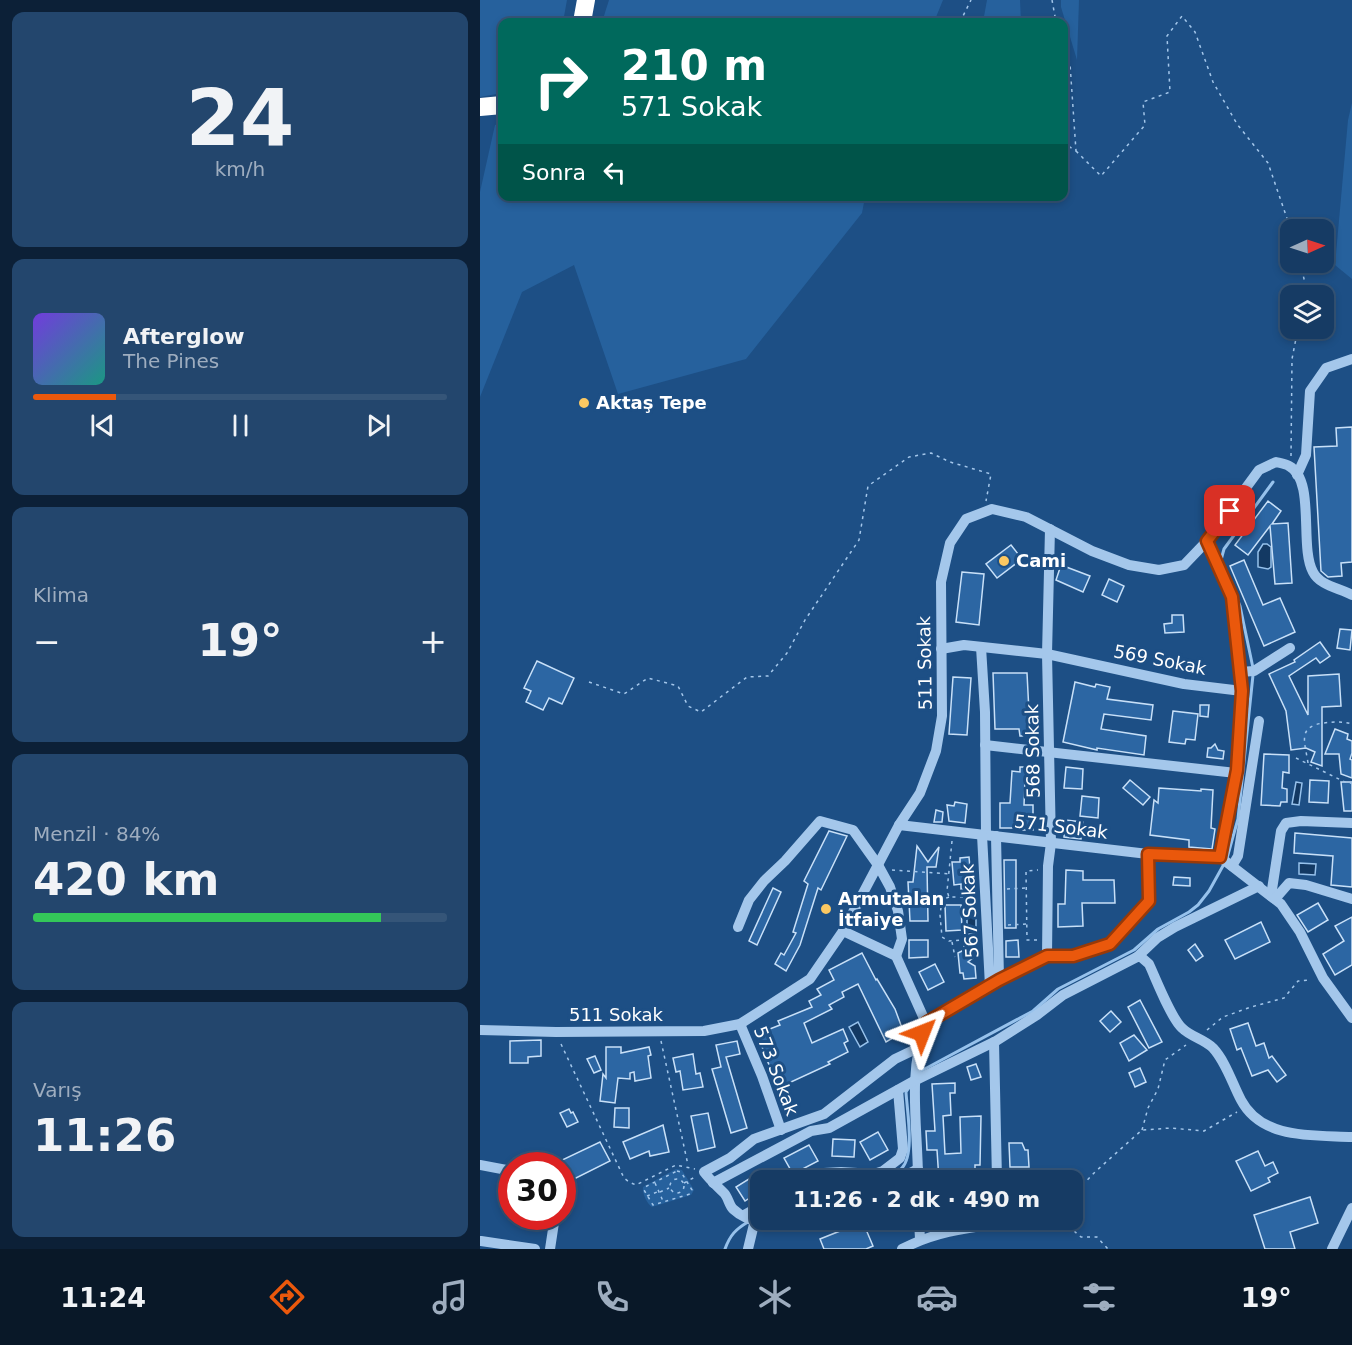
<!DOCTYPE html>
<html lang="tr">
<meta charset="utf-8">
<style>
:root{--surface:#163b64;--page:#23466d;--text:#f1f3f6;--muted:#9eadbf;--line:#355578;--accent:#ea580c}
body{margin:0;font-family:"DejaVu Sans",sans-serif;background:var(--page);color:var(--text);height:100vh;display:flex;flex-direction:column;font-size:22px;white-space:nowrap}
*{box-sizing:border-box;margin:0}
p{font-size:20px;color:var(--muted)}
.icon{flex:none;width:33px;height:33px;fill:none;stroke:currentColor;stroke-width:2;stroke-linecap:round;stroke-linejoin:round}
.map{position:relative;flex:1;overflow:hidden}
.drawer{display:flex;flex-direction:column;gap:12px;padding:12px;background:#0c2037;width:480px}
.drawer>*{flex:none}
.guide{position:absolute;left:18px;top:18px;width:570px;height:183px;border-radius:12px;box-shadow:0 3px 9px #0003,0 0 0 2px var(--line);background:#00695c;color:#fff;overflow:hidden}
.needle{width:39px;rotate:87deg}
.tools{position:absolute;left:800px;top:219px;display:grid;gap:12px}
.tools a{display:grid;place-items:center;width:54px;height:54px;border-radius:12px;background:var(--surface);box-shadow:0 3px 9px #0003,0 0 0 2px var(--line);font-size:30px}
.speed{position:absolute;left:18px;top:1152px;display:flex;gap:12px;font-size:30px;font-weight:700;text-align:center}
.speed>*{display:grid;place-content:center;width:78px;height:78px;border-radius:50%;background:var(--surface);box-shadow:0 3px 9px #0003,0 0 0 2px var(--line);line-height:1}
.speed .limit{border:9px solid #d22;background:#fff;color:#111}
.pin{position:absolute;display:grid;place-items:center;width:51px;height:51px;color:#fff;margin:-26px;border-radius:12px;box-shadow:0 3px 9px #0006}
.me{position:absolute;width:66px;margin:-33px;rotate:45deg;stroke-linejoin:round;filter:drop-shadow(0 0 4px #0008)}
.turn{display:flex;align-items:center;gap:21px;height:126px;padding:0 24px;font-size:27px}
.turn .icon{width:78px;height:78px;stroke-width:2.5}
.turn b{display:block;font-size:42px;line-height:51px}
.then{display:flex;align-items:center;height:57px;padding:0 24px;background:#0003;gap:12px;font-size:22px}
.big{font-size:45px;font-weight:800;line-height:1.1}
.drawer .widget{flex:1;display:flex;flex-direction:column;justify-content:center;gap:9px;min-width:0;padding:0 21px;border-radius:12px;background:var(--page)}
.drawer .dial{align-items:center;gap:0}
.dial b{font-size:78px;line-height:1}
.song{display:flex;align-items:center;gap:18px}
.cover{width:72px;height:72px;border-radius:9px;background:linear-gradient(135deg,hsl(260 70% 55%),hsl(170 70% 35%))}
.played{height:6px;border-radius:3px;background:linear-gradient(90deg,var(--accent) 20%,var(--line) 20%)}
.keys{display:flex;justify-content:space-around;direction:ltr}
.heat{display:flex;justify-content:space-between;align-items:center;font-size:33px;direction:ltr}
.charge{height:9px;border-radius:4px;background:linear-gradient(90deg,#34c759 84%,var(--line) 0)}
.trip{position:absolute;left:270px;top:1170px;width:333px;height:60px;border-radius:12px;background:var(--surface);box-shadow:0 3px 9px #0003,0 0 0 2px var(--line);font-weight:800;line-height:60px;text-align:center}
.dock{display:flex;height:96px;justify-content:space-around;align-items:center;background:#091828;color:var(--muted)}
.dock .icon{width:42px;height:42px}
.dock .on{color:var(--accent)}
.dock b{font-size:27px;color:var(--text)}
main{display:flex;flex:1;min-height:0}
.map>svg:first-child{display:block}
.green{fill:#26619d}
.water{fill:#133963;stroke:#97c2ec;stroke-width:1.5}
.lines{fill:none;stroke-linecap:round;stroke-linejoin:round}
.stream{stroke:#97c2ec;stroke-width:3}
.building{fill:#2c66a3;stroke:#c8e0f8;stroke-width:1.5}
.path{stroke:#a4c7eb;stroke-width:1.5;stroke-dasharray:3 4.5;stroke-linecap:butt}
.minor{stroke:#a4c7eb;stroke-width:10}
.highway{stroke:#fff;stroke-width:18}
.route-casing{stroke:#983908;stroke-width:15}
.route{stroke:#ea580c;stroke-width:10}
.poi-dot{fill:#fbc862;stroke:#1d4f85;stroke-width:2}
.labels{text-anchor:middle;stroke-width:6;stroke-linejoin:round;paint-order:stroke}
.poi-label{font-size:18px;font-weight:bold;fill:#fff;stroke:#1d4f85;text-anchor:start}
.street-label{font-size:18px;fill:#fff;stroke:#1d4f85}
</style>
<main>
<section class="drawer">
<div class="widget dial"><b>24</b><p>km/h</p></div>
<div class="widget">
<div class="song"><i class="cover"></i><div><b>Afterglow</b><p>The Pines</p></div></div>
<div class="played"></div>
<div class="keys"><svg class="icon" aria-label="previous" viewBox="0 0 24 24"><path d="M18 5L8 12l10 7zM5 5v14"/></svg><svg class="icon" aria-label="pause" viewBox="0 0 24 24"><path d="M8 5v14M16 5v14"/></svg><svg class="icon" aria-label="next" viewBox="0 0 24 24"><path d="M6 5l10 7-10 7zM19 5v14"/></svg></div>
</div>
<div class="widget"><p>Klima</p>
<div class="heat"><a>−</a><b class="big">19°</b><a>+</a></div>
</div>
<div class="widget"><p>Menzil · 84%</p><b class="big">420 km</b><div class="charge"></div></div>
<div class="widget"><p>Varış</p><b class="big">11:26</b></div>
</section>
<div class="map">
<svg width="872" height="1249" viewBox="0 0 872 1249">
<rect width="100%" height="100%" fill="#1d4f85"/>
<g class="green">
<polygon points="0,0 87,0 83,22 22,22 22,93 0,97"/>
<polygon points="129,0 463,0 454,22 122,22"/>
<polygon points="507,0 540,0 541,22 503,22"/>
<polygon points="581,0 599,0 597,60 581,7"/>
<polygon points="872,103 872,279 855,265 868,120"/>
<polygon points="22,123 22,196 385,197 382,213 266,359 138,394 94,265 42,292 0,397 0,192 15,125"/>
<path d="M196,1169L202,1170L214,1190L211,1195L172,1207C167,1204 162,1193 163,1187Z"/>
</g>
<g class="water">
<polygon points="783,544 787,544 791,547 791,567 788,569 778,567 778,552"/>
<polygon points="816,782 822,783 819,805 812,804"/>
<polygon points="819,863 836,864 835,875 819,874"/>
<rect x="487" y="914" width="9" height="20"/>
<polygon points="378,1022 388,1042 380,1047 369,1027"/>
</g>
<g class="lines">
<g class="stream">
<polyline points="743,565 741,560 744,549 793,482"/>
<polyline points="756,596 760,606 773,668"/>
<polyline points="747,858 758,819 773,675"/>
<polyline points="439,1075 441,1071 553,1011 578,989 654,950 678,929 709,912 718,905 729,891 744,864"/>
<polyline points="354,1180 372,1180"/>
<path d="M402,1180C409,1177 417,1174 422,1168C435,1154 427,1111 426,1092L428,1089"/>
<path d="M245,1249C250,1235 256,1229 268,1222"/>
</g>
</g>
<g class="building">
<polygon points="872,427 872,562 861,563 862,576 848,577 841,571 834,447 857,446 856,428"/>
<polygon points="788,501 801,511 792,524 808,523 812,583 795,584 790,526 768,555 755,545"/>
<polygon points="531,545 542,559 517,578 506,564"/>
<polygon points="764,560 783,605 800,598 815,632 784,646 750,566"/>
<polygon points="581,565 610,576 603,592 576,580"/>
<polygon points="482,572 504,574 499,625 476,622"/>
<polygon points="629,579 644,586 637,602 622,595"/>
<polygon points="692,615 703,615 704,632 685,633 684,624 692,623"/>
<polygon points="860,629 872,630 870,650 857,648"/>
<polygon points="840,642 850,656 840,663 836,658 809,676 828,715 828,676 859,674 861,706 842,707 842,766 831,762 835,752 826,748 811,750 806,711 789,674 815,662 814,660"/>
<polygon points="57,661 94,678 82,704 69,698 63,710 46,702 51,691 44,688"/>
<polygon points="513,673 547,673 549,712 553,711 553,729 550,729 550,736 540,736 539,729 515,729"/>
<polygon points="473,677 491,678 487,735 469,734"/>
<polygon points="595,682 615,687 616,684 630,687 627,699 673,705 671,720 624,714 621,729 666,736 664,755 617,748 617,750 583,742"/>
<polygon points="720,705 729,705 728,717 720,716"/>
<polygon points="693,711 718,714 715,740 706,739 705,744 689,742"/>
<polygon points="855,729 868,734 867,739 872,741 872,753 870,759 872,760 872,778 861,774 859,754 845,754"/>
<polygon points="735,744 738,750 744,751 743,759 727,757 728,748 731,748"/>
<polygon points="784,754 809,755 809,773 803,772 802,788 807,789 807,802 801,802 800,806 781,805"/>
<polygon points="540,767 552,767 552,782 545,782 544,805 553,805 553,830 543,830 543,828 520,828 520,803 530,803 532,771 540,772"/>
<polygon points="586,767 603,769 602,789 584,788"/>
<polygon points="650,780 670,797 663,805 643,788"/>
<polygon points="830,780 849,781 848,803 829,802"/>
<polygon points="861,782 872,782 872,811 864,811"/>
<polygon points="679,788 721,791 721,789 733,790 731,828 735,829 732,849 709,847 709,840 670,835 674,800 678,803"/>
<polygon points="602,796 619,798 618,818 600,816"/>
<polygon points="475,802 487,804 485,823 469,821 467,805 474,806"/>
<polygon points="456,810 463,812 462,822 454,822"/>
<polygon points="585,820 603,822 601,839 584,837"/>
<polygon points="349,831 367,836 341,890 338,888 320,945 306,971 295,964 301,953 304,955 316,933 313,932 328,884 324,881"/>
<polygon points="815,833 872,838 872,887 851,885 853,856 814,853"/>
<polygon points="437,846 448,862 459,847 456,867 447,867 448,921 430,921 428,882 433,882"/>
<polygon points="489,857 492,889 481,889 481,884 474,885 472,862 480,862 480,858"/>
<polygon points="524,860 536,860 536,928 525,928"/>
<polygon points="586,870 603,871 603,880 634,880 635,903 602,903 603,926 578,927 578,904 585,904"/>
<polygon points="694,877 710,878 710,886 693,885"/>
<polygon points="293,888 301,892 277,945 269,941"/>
<polygon points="838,903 848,920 828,932 817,915"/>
<polygon points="465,905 481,905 482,930 466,931"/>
<polygon points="872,917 872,965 855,975 843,954 864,941 855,926"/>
<polygon points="781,922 790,942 755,959 745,940"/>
<polygon points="429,940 448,940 448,957 429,958"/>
<polygon points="538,940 539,957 526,957 526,941"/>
<polygon points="715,944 723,956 716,961 708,950"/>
<polygon points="493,945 494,957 488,962 495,966 496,978 484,979 483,973 480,973 478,953 484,950 484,946"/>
<polygon points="382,953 396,980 397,979 415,1009 422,1028 416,1031 418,1035 406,1042 378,984 362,992 364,997 349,1005 352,1009 324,1023 332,1043 363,1029 368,1041 364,1043 368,1052 348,1062 350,1064 298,1088 277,1034 300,1025 298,1021 332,1007 329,1001 341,995 337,989 354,980 349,970"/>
<polygon points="455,964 464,982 448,990 439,972"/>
<polygon points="660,1000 682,1042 669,1048 648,1007"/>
<polygon points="631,1011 641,1022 630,1032 620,1021"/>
<polygon points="768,1023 776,1046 784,1043 789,1058 792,1056 806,1075 797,1082 788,1070 772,1076 761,1048 757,1050 750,1029"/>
<polygon points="654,1035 667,1050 649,1061 640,1043"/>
<polygon points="61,1040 61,1056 48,1057 48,1063 30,1063 30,1041"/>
<polygon points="257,1041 260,1054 246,1057 267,1128 251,1133 232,1069 241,1067 236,1045"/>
<polygon points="126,1047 141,1047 141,1053 169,1047 171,1055 168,1056 171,1078 155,1081 154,1072 150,1073 150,1079 138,1078 135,1103 120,1101 123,1074 126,1078"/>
<polygon points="213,1054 216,1074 220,1073 223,1087 203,1090 200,1071 196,1072 193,1058"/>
<polygon points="115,1056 121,1070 114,1073 107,1059"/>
<polygon points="496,1064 501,1077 491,1080 487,1067"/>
<polygon points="660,1068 666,1082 655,1087 649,1073"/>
<polygon points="475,1083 475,1093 470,1093 471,1115 463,1116 465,1154 481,1153 480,1117 501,1116 500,1165 495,1165 495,1179 459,1180 457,1150 447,1150 446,1131 455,1131 452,1084"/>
<polygon points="135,1108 149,1108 149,1128 134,1127"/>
<polygon points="89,1109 91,1113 93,1112 98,1122 87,1127 80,1113"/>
<polygon points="228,1113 235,1147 218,1151 211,1116"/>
<polygon points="183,1125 189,1152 170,1156 169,1151 150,1159 143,1142"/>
<polygon points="398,1132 408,1150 390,1160 380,1142"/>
<polygon points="353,1139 375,1140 374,1157 352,1156"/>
<polygon points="120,1142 130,1161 90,1181 80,1161"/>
<polygon points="529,1143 542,1143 545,1150 548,1150 549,1167 530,1167"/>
<polygon points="329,1145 338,1161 313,1174 304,1158"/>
<polygon points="778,1151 785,1166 793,1162 798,1173 788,1178 790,1182 771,1191 756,1161"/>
<polygon points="280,1172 280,1191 265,1201 256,1187"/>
<polygon points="830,1197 838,1223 810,1232 815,1249 785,1249 774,1215"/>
<polygon points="377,1220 382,1220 393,1246 386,1249 344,1249 340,1239 365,1229 363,1225"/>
</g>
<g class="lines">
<g class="path">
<polyline points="572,0 576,22"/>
<polyline points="480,22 491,0"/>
<polyline points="584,45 590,64 596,151 584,143"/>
<polyline points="596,151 621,176 665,125 663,102 690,92 687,36 702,16 715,32 733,82 757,124 788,163 811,230"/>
<polyline points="820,262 825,283 823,296"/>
<polyline points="811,456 812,359 818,328"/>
<polyline points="109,682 144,694 168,678 198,686 208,706 221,712 267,677 288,676 307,653 325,620 379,540 388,486 429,457 451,453 470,462 511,474 506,501"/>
<polyline points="816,758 869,784 872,782"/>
<path d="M828,763C825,742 817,727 843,723C854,722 862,721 872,724"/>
<polyline points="472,841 467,891 469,897 494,897"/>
<polyline points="412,870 471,874"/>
<polyline points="527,889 546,888"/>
<polyline points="469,897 462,900 460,915 462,937 469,941 498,939"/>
<polyline points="528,925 547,924"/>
<polyline points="557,940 547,940 546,871 558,870"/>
<polyline points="472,942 475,957"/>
<polyline points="727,1030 743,1017 771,1007 804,998 818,981 831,980"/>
<polyline points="181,1041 208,1165"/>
<polyline points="81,1044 144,1178 149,1182 156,1185 196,1165 215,1169"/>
<polyline points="662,1130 668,1108 678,1089 685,1060 706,1045"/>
<polygon points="197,1171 201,1172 212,1190 210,1194 173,1205 164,1190 165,1187"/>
<circle cx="197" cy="1186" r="7"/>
<polyline points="175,1183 183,1201"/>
<polyline points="204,1183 215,1177"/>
<polyline points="180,1192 189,1188"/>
<polyline points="167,1196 177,1192"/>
<polyline points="592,1196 615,1172 662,1130 691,1128 724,1131 757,1112"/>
<polyline points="585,1220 586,1224 601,1237 617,1237 628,1249"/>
</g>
<g class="minor">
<polyline points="817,475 826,455 830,391 846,368 872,359"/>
<polyline points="727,541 752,597 762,691"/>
<polyline points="501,647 505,712 506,835"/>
<polyline points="461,649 484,645 567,654 704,684 762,691 757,770 740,857"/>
<polyline points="760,672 774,671 810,648"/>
<polyline points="505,745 756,773"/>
<polyline points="419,825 668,854 740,857"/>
<polyline points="502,835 510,986"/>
<polyline points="516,836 519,979"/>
<polyline points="740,857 801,904 820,932 843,978 872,1018"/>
<polyline points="752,866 758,856 779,721"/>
<polyline points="791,896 801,831 806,823 821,821 872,823"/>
<polyline points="795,899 809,883 826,885 872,899"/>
<polyline points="258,927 269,900 284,881 305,861 340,821 373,830 398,865 410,887 418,911 422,939 416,956"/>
<path d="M363,931L416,956L446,1023C427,1074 438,1127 438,1180"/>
<polyline points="567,956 568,866 571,843 567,654 570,529"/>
<path d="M657,957H661L669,964C676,979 691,1018 702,1028C711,1037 724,1039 733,1048C746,1062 752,1083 761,1100C782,1140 834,1135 872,1137"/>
<polyline points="446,1023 519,979 567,956 593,956 630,944 669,901 668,854"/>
<polyline points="260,1024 282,1076 301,1130"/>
<path d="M0,1030L76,1032L224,1031L260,1024L330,979L363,931L419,825L440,793L456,751L462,716L461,582L470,543L486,519L512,509L546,517L612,551L649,565L679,570L704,565L727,541L779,470L796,462C800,463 806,464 809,466C836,480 819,547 833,572C840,586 860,588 872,595"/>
<polyline points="514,1042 517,1180"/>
<polyline points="0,1165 32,1171"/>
<polyline points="330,1180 344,1173 361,1172 394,1174 403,1171 420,1158 423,1149 418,1090"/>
<polyline points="417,1180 438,1169"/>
<polyline points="233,1183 331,1131 349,1128 434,1081 516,1041 557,1015 583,995 657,957 677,938 695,927 779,886"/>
<polyline points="264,1215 280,1206"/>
<path d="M321,1220C299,1225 271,1226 253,1209C249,1205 248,1197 244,1193C237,1186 230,1180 224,1172L250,1158L274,1139L344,1114L415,1059L438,1048"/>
<polyline points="439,1220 440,1239"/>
<polyline points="1,1241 55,1249"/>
<polyline points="70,1249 75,1216"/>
<polyline points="268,1249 275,1220"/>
<path d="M422,1249C452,1233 484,1228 518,1224V1220"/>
<polyline points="852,1249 872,1208"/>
</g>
<g class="highway">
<polyline points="102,22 106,0"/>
<polyline points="0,107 22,105"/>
</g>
</g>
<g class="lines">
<defs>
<polyline id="route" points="442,1033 446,1023 519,980 567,956 593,956 630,944 669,901 668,854 740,857 757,770 762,691 752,597 727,541 750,511"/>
</defs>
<use href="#route" class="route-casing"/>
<use href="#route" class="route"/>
</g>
<g class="poi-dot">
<circle cx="104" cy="403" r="6"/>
<circle cx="524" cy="561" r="6"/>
<circle cx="346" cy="909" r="6"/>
</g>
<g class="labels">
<g class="poi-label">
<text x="116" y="409">Aktaş Tepe</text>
<text x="536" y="567">Cami</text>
<text x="358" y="905">Armutalan<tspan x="358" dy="21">İtfaiye</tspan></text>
</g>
<g class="street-label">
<text transform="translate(680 660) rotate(11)" y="6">569 Sokak</text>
<text transform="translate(445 663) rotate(-91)" y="6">511 Sokak</text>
<text transform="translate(553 751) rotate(-91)" y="6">568 Sokak</text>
<text transform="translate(581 827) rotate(7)" y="6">571 Sokak</text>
<text transform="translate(490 911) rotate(-93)" y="6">567 Sokak</text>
<text x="136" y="1021">511 Sokak</text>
<text transform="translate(296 1071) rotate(69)" y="6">573 Sokak</text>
</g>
</g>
</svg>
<div class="tools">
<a><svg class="needle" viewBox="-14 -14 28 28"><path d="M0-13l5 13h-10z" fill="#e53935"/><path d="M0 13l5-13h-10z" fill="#9eadbf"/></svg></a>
<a><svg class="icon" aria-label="layers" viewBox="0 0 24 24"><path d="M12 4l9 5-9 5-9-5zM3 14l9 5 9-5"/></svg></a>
</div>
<div class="speed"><div class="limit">30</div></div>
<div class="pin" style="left:750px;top:511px;background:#d93025"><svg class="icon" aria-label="arrive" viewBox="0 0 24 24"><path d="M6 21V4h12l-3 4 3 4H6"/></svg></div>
<svg class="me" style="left:442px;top:1033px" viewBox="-20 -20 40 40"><path d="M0-17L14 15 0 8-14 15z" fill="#ea580c" stroke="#fff" stroke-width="4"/></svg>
<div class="trip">11:26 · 2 dk · 490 m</div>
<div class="guide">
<div class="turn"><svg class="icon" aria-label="right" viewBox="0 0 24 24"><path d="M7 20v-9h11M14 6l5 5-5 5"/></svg><div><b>210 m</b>571 Sokak</div></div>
<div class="then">Sonra<svg class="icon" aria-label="left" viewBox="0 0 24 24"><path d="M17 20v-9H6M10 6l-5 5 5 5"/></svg></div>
</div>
</div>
</main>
<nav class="dock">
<b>11:24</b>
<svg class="icon on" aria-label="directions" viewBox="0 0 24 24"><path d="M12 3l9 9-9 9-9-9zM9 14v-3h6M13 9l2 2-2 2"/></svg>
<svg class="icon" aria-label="music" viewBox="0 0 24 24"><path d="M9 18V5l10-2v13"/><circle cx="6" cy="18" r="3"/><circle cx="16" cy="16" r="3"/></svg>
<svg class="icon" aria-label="phone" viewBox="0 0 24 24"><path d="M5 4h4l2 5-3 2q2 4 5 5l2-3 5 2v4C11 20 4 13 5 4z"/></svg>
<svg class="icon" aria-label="climate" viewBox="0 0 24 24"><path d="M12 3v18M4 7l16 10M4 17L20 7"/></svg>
<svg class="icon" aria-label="car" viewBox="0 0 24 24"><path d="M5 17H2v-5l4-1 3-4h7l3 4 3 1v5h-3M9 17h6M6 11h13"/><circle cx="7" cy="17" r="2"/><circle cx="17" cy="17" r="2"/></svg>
<svg class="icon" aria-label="filters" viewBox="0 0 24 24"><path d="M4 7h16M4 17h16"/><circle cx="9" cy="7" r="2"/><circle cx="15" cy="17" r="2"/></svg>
<b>19°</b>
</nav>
